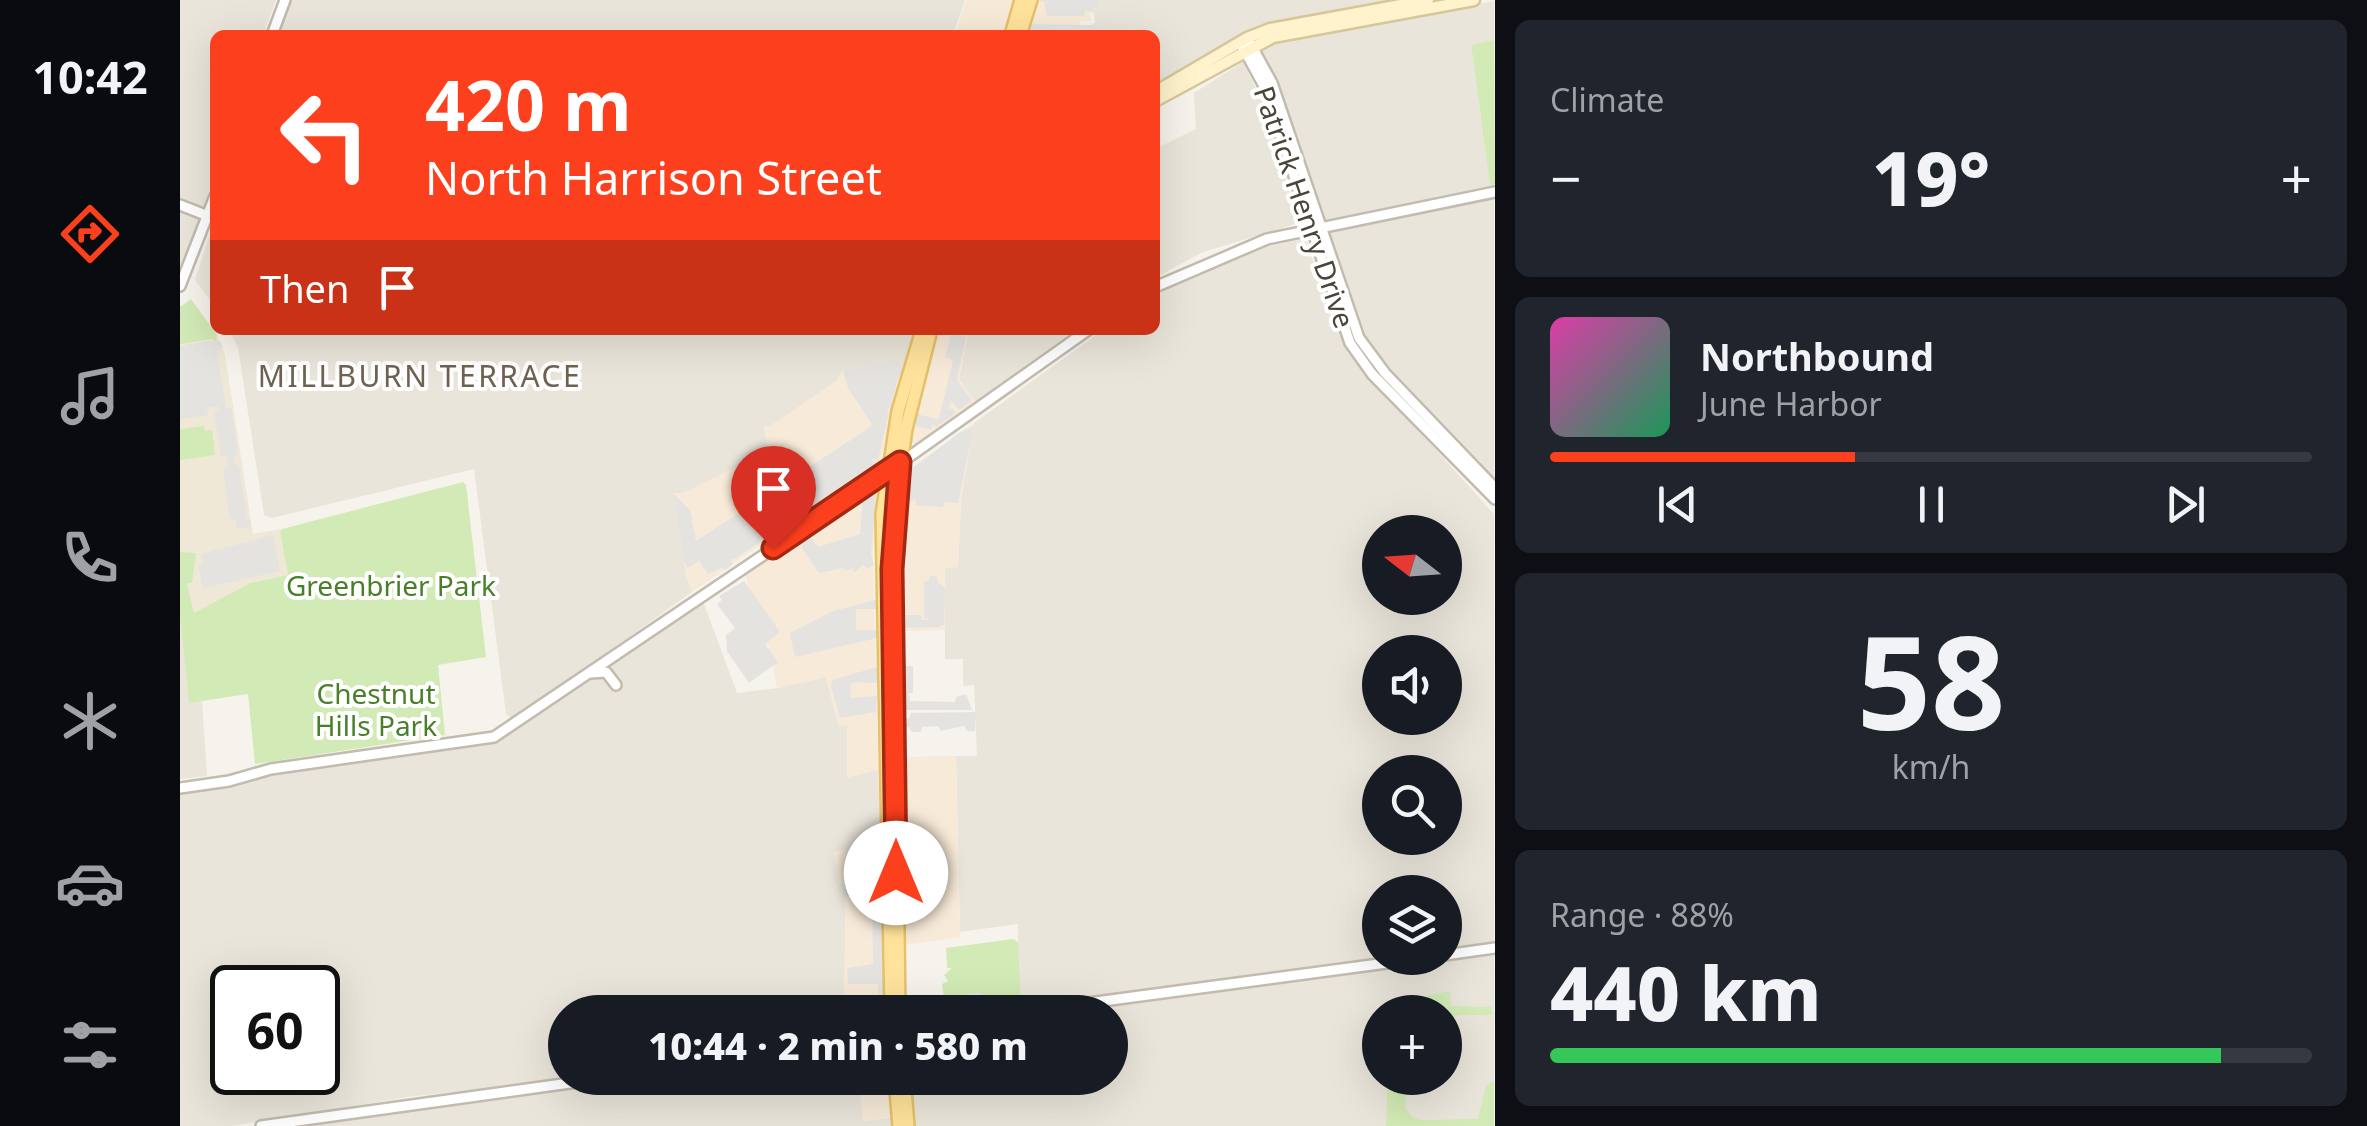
<!DOCTYPE html>
<meta charset="utf-8">
<style>
:root{--surface:#171b24;--page:#20242c;--text:#f1f3f6;--muted:#9ea1a6;--line:#363941;--accent:#fc3f1d}
body{margin:0;font-family:"Noto Sans",sans-serif;background:var(--page);color:var(--text);height:100vh;display:flex;flex-direction:column;font-size:38px;white-space:nowrap}
*{box-sizing:border-box;margin:0}
p{font-size:32px;color:var(--muted)}
.icon{flex:none;width:55px;height:55px;fill:none;stroke:currentColor;stroke-width:2;stroke-linecap:round;stroke-linejoin:round}
.map{position:relative;flex:1;overflow:hidden}
.sheet{display:flex;flex-direction:column;gap:20px;padding:20px;background:#0d0f14;width:872px}
.sheet>*{flex:none}
.top-card{position:absolute;left:30px;top:30px;width:950px;height:305px;border-radius:15px;box-shadow:0 10px 40px #0002;background:#fc3f1d;color:#fff;overflow:hidden}
.needle{width:65px;rotate:287deg}
.tools{position:absolute;left:1182px;top:515px;display:grid;gap:20px}
.tools a{display:grid;place-items:center;width:100px;height:100px;border-radius:50%;background:var(--surface);box-shadow:0 10px 40px #0002;font-size:50px}
.speed{position:absolute;left:30px;top:965px;display:flex;gap:20px;font-size:50px;font-weight:700;text-align:center}
.speed>*{display:grid;place-content:center;width:130px;height:130px;border-radius:50%;background:var(--surface);box-shadow:0 10px 40px #0002;line-height:1}
.speed .limit{border:5px solid #111;border-radius:15px;background:#fff;color:#111}
.pin{position:absolute;display:grid;place-items:center;width:85px;height:85px;color:#fff;margin:-102px -42px;border-radius:50% 50% 50% 0;rotate:-45deg;box-shadow:0 0 10px #0007}
.pin .icon{rotate:45deg}
.me{position:absolute;width:110px;margin:-55px;rotate:0deg;stroke-linejoin:round;filter:drop-shadow(0 0 8px #0008)}
.turn{display:flex;align-items:center;gap:35px;height:210px;padding:0 50px;font-size:45px}
.turn .icon{width:130px;height:130px;stroke-width:2.5}
.turn b{display:block;font-size:70px;line-height:85px}
.then{display:flex;align-items:center;height:95px;padding:0 50px;background:#0003;gap:20px;font-size:38px}
.big{font-size:75px;font-weight:800;line-height:1.1}
.sheet .widget{flex:1;display:flex;flex-direction:column;justify-content:center;gap:15px;min-width:0;padding:0 35px;border-radius:15px;background:var(--page)}
.sheet .dial{align-items:center;gap:0}
.dial b{font-size:130px;line-height:1}
.song{display:flex;align-items:center;gap:30px}
.cover{width:120px;height:120px;border-radius:15px;background:linear-gradient(135deg,hsl(320 70% 55%),hsl(150 70% 35%))}
.played{height:10px;border-radius:5px;background:linear-gradient(90deg,var(--accent) 40%,var(--line) 40%)}
.keys{display:flex;justify-content:space-around;direction:ltr}
.heat{display:flex;justify-content:space-between;align-items:center;font-size:55px;direction:ltr}
.charge{height:15px;border-radius:8px;background:linear-gradient(90deg,#34c759 88%,var(--line) 0)}
.trip{position:absolute;left:368px;top:995px;width:580px;height:100px;border-radius:50px;background:var(--surface);box-shadow:0 10px 40px #0002;font-weight:800;line-height:100px;text-align:center}
main{display:flex;flex:1;min-height:0}
.dock{display:flex;flex-direction:column;width:180px;justify-content:space-around;align-items:center;background:#090b0e;color:var(--muted)}
.dock .icon{width:70px;height:70px}
.dock .selected{color:var(--accent)}
.dock b{font-size:45px;color:var(--text)}
.map>svg:first-child{display:block}
.residential{fill:#eae5da;fill-rule:evenodd}
.commercial{fill:#f7ead8}
.education{fill:#efe8d6}
.green{fill:#d2eab5}
.parking{fill:#e5e3e0}
.lines{fill:none;stroke-linecap:round;stroke-linejoin:round}
.tertiary-casing{stroke:#c2bbae;stroke-width:14}
.secondary-casing{stroke:#d6c79b;stroke-width:15}
.primary-casing{stroke:#e6c16a;stroke-width:16}
.tertiary{stroke:#fff;stroke-width:9}
.secondary{stroke:#fff3cd;stroke-width:10}
.primary{stroke:#ffe39c;stroke-width:11}
.route-casing{stroke:#a42913;stroke-width:25}
.route{stroke:#fc3f1d;stroke-width:18}
.labels{text-anchor:middle;stroke-width:8;stroke-linejoin:round;paint-order:stroke}
.street-label{font-size:28px;fill:#4b4439;stroke:#fff}
.park-label{font-size:28px;fill:#4a7f2a;stroke:#fff}
.neighbourhood-label{font-size:30px;letter-spacing:2.5px;fill:#6e6250;stroke:#fff}
</style>
<main>
<nav class="dock">
<b>10:42</b>
<svg class="icon selected" aria-label="directions" viewBox="0 0 24 24"><path d="M12 3l9 9-9 9-9-9zM9 14v-3h6M13 9l2 2-2 2"/></svg>
<svg class="icon" aria-label="music" viewBox="0 0 24 24"><path d="M9 18V5l10-2v13"/><circle cx="6" cy="18" r="3"/><circle cx="16" cy="16" r="3"/></svg>
<svg class="icon" aria-label="phone" viewBox="0 0 24 24"><path d="M5 4h4l2 5-3 2q2 4 5 5l2-3 5 2v4C11 20 4 13 5 4z"/></svg>
<svg class="icon" aria-label="climate" viewBox="0 0 24 24"><path d="M12 3v18M4 7l16 10M4 17L20 7"/></svg>
<svg class="icon" aria-label="car" viewBox="0 0 24 24"><path d="M5 17H2v-5l4-1 3-4h7l3 4 3 1v5h-3M9 17h6M6 11h13"/><circle cx="7" cy="17" r="2"/><circle cx="17" cy="17" r="2"/></svg>
<svg class="icon" aria-label="filters" viewBox="0 0 24 24"><path d="M4 7h16M4 17h16"/><circle cx="9" cy="7" r="2"/><circle cx="15" cy="17" r="2"/></svg>
</nav>
<div class="map">
<svg width="1315" height="1126" viewBox="0 0 1315 1126">
<rect width="100%" height="100%" fill="#f6f3ec"/>
<g class="residential">
<polygon points="0,0 96,0 83,35 35,35 35,181 0,273"/>
<polygon points="111,0 785,0 773,35 98,35"/>
<polygon points="918,0 1219,0 1079,27 975,85 975,35 918,35 913,12 914,7 918,7"/>
<polygon points="1314,1 1314,40 1291,46 1310,184 1314,184 1314,476 1213,371 1187,339 1114,127 1081,47 1097,40"/>
<polygon points="1063,62 1081,99 1119,223 1023,252 975,278 975,149 1016,129 1014,93"/>
<polygon points="35,218 35,307 15,280"/>
<path d="M1125,239L1168,353L1314,514V1126H734L729,1078H930V1012H838V924L780,932L776,756H797L794,685L783,686V659H765V568L778,567L781,500L794,423L923,330H975V296L1003,279L1075,249ZM1200,532H1265V598H1200ZM1200,652H1265V718H1200ZM1200,772H1265V838H1200ZM1200,892H1265V958H1200ZM1200,1012H1265V1078H1200Z"/>
<polygon points="49,330 738,330 724,368 718,362 663,370 658,380 590,427 584,427 589,451 504,493 494,493 506,575 512,592 333,720 326,714 294,469 92,518 84,515 58,348"/>
<polygon points="795,330 895,330 795,402 779,379 788,335"/>
<path d="M523,601L557,693L597,688L646,677L659,726L667,725L668,777L698,770L701,844L654,852L659,884L666,883L664,1012H385V1078H398L228,1097L52,1126H0V791L57,783L93,773L311,742L333,732ZM52,988H138V1072H52Z"/>
<polygon points="0,617 9,702 22,701 27,776 0,779"/>
<polygon points="461,1078 679,1078 683,1121 715,1117 716,1126 113,1126"/>
</g>
<g class="commercial">
<polygon points="786,0 834,0 823,35 775,35"/>
<polygon points="856,0 910,0 911,21 900,21 901,35 846,35"/>
<polygon points="755,330 788,335 779,379 795,402 735,444 728,439"/>
<polygon points="717,362 724,368 700,463 512,592 506,575 493,493 504,493 588,451 584,427 590,426 658,380 663,370"/>
<polygon points="794,423 781,500 778,567 765,568 765,630 718,631 719,526 724,473"/>
<polygon points="699,485 693,551 698,770 667,777 667,725 659,726 646,677 597,688 588,645 582,645 565,574"/>
<polygon points="776,756 780,937 725,945 721,757"/>
<polygon points="701,844 706,1012 664,1012 666,884 659,884 654,852"/>
<polygon points="689,1078 711,1078 715,1117 683,1121 680,1086 689,1084"/>
</g>
<polygon class="education" points="11,299 37,335 45,355 73,534 102,529 100,534 108,575 70,583 14,613 7,582 16,554 0,552 0,307"/>
<g class="green">
<polygon points="1314,40 1315,184 1310,185 1291,45"/>
<polygon points="11,299 37,335 36,342 32,339 0,344 0,307"/>
<polygon points="24,426 25,431 32,430 35,455 0,460 0,429"/>
<polygon points="283,482 286,485 306,657 258,665 265,735 75,764 68,694 9,703 0,617 0,552 16,553 12,583 7,583 14,613 70,583 108,575 100,533 102,529"/>
<polygon points="833,939 838,942 841,1003 838,1008 817,1011 800,993 764,998 762,984 768,981 764,975 772,968 767,968 766,948"/>
<polygon points="1270,991 1271,1006 1311,1007 1312,1015 1280,1015 1265,1020 1265,1012 1211,1012 1211,1003"/>
<polygon points="1208,1078 1227,1078 1225,1107 1232,1117 1241,1120 1298,1119 1306,1086 1314,1081 1314,1126 1206,1126"/>
</g>
<g class="parking">
<polygon points="857,0 918,0 918,7 914,8 913,12 905,11 904,16 867,16 864,2"/>
<polygon points="917,22 918,35 860,35 845,32 847,24 911,25"/>
<polygon points="771,333 786,337 777,380 792,401 779,410 771,401 768,410 772,408 776,413 756,427 753,424 751,430 736,426 734,420 735,414 759,419 773,360 765,357"/>
<polygon points="28,341 40,341 43,347 37,351 46,408 51,408 58,454 53,458 55,464 59,465 67,516 63,518 70,520 71,527 57,529 55,519 50,519 43,468 48,466 47,456 41,456 34,411 39,410 38,406 27,408 28,415 0,419 0,346"/>
<polygon points="718,361 724,368 721,377 713,378 718,378 710,408 706,410 709,412 698,460 692,459 693,465 632,506 629,503 631,510 622,517 618,511 620,515 553,560 550,559 553,564 545,570 543,567 528,574 519,561 508,568 504,562 493,493 510,510 516,541 686,430 692,424 668,388 663,370"/>
<polygon points="794,426 778,503 764,502 763,507 736,505 735,499 720,506 721,494 727,493 730,470 782,431"/>
<polygon points="690,493 696,495 691,554 694,565 687,569 683,565 674,573 673,569 664,571 663,568 639,573 618,542 629,535 638,547 680,534 683,498"/>
<polygon points="93,535 100,571 23,588 18,565 23,563 21,554"/>
<polygon points="749,576 757,576 757,582 765,588 764,624 759,627 721,628 722,615 741,615 743,620 750,620 744,618 744,581 749,581"/>
<polygon points="564,581 600,632 585,644 598,662 569,683 547,651 546,635 555,628 537,604 542,600 539,596"/>
<polygon points="696,600 696,609 676,609 676,630 697,630 697,638 615,657 610,633 653,611"/>
<polygon points="724,666 733,666 733,693 729,693 730,701 775,702 776,697 786,694 792,710 724,710 724,687 718,686 718,677 724,676"/>
<polygon points="697,667 697,683 674,682 670,686 671,698 697,696 696,712 660,718 651,687 652,680"/>
<polygon points="796,712 795,731 787,731 784,726 761,731 758,726 742,727 741,732 732,732 729,727 720,729 720,719 729,719 731,713"/>
<polygon points="698,885 702,890 704,996 698,996 698,984 668,984 667,968 693,964 692,897 696,893 662,897 662,890"/>
<polygon points="801,993 817,1011 809,1012 804,1005 802,1011 791,1012 746,1012 745,1000"/>
</g>
<g class="lines">
<defs>
<g id="tertiary">
<polyline points="92,35 105,0"/>
<polyline points="1060,42 1084,86 1170,343 1192,374 1315,499"/>
<polyline points="1070,43 1092,83 1179,338 1205,373 1315,488"/>
<polyline points="0,205 28,216"/>
<polyline points="0,286 35,196"/>
<polyline points="975,287 1087,239 1315,192"/>
<polyline points="411,673 426,672 436,685"/>
<polyline points="0,788 49,781 91,769 314,737 733,454 908,330"/>
<polyline points="1265,955 1315,948"/>
<polyline points="841,1012 1244,958"/>
<polyline points="81,1126 426,1078"/>
</g>
<g id="secondary">
<polyline points="975,92 1067,38 1090,29 1248,0"/>
<polyline points="975,101 1093,37 1294,0"/>
</g>
<g id="primary">
<polyline points="831,35 841,0"/>
<polyline points="840,35 851,0"/>
<polyline points="711,1012 702,514 718,411 742,330"/>
<polyline points="719,1012 713,519 726,429 751,330"/>
<polyline points="715,1078 719,1126"/>
<polyline points="724,1078 728,1126"/>
</g>
</defs>
<use href="#tertiary" class="tertiary-casing"/>
<use href="#secondary" class="secondary-casing"/>
<use href="#primary" class="primary-casing"/>
<use href="#tertiary" class="tertiary"/>
<use href="#secondary" class="secondary"/>
<use href="#primary" class="primary"/>
</g>
<g class="lines">
<defs>
<polyline id="route" points="593,548 720,462 712,569 716,873"/>
</defs>
<use href="#route" class="route-casing"/>
<use href="#route" class="route"/>
</g>
<g class="labels">
<g class="street-label">
<text transform="translate(1124 207) rotate(71)" y="10">Patrick Henry Drive</text>
</g>
<g class="park-label">
<text x="211" y="596">Greenbrier Park</text>
<text x="196" y="704">Chestnut<tspan x="196" dy="32">Hills Park</tspan></text>
</g>
<g class="neighbourhood-label">
<text x="240" y="387">MILLBURN TERRACE</text>
</g>
</g>
</svg>
<div class="tools">
<a><svg class="needle" viewBox="-14 -14 28 28"><path d="M0-13l5 13h-10z" fill="#e53935"/><path d="M0 13l5-13h-10z" fill="#9ea1a6"/></svg></a>
<a><svg class="icon" aria-label="sound" viewBox="0 0 24 24"><path d="M4 9h4l5-4v14l-5-4H4zM17 9q2 3 0 6"/></svg></a>
<a><svg class="icon" aria-label="search" viewBox="0 0 24 24"><circle cx="10" cy="10" r="6"/><path d="M15 15l6 6"/></svg></a>
<a><svg class="icon" aria-label="layers" viewBox="0 0 24 24"><path d="M12 4l9 5-9 5-9-5zM3 14l9 5 9-5"/></svg></a>
<a>+</a>
</div>
<div class="speed"><div class="limit">60</div></div>
<div class="pin" style="left:593px;top:548px;background:#d93025"><svg class="icon" aria-label="arrive" viewBox="0 0 24 24"><path d="M6 21V4h12l-3 4 3 4H6"/></svg></div>
<svg class="me" style="left:716px;top:873px" viewBox="-20 -20 40 40"><circle r="19" fill="#fff"/><path d="M0-13L10 11 0 6-10 11z" fill="#fc3f1d"/></svg>
<div class="trip">10:44 · 2 min · 580 m</div>
<div class="top-card">
<div class="turn"><svg class="icon" aria-label="left" viewBox="0 0 24 24"><path d="M17 20v-9H6M10 6l-5 5 5 5"/></svg><div><b>420 m</b>North Harrison Street</div></div>
<div class="then">Then<svg class="icon" aria-label="arrive" viewBox="0 0 24 24"><path d="M6 21V4h12l-3 4 3 4H6"/></svg></div>
</div>
</div>
<section class="sheet">
<div class="widget"><p>Climate</p>
<div class="heat"><a>−</a><b class="big">19°</b><a>+</a></div>
</div>
<div class="widget">
<div class="song"><i class="cover"></i><div><b>Northbound</b><p>June Harbor</p></div></div>
<div class="played"></div>
<div class="keys"><svg class="icon" aria-label="previous" viewBox="0 0 24 24"><path d="M18 5L8 12l10 7zM5 5v14"/></svg><svg class="icon" aria-label="pause" viewBox="0 0 24 24"><path d="M8 5v14M16 5v14"/></svg><svg class="icon" aria-label="next" viewBox="0 0 24 24"><path d="M6 5l10 7-10 7zM19 5v14"/></svg></div>
</div>
<div class="widget dial"><b>58</b><p>km/h</p></div>
<div class="widget"><p>Range · 88%</p><b class="big">440 km</b><div class="charge"></div></div>
</section>
</main>
